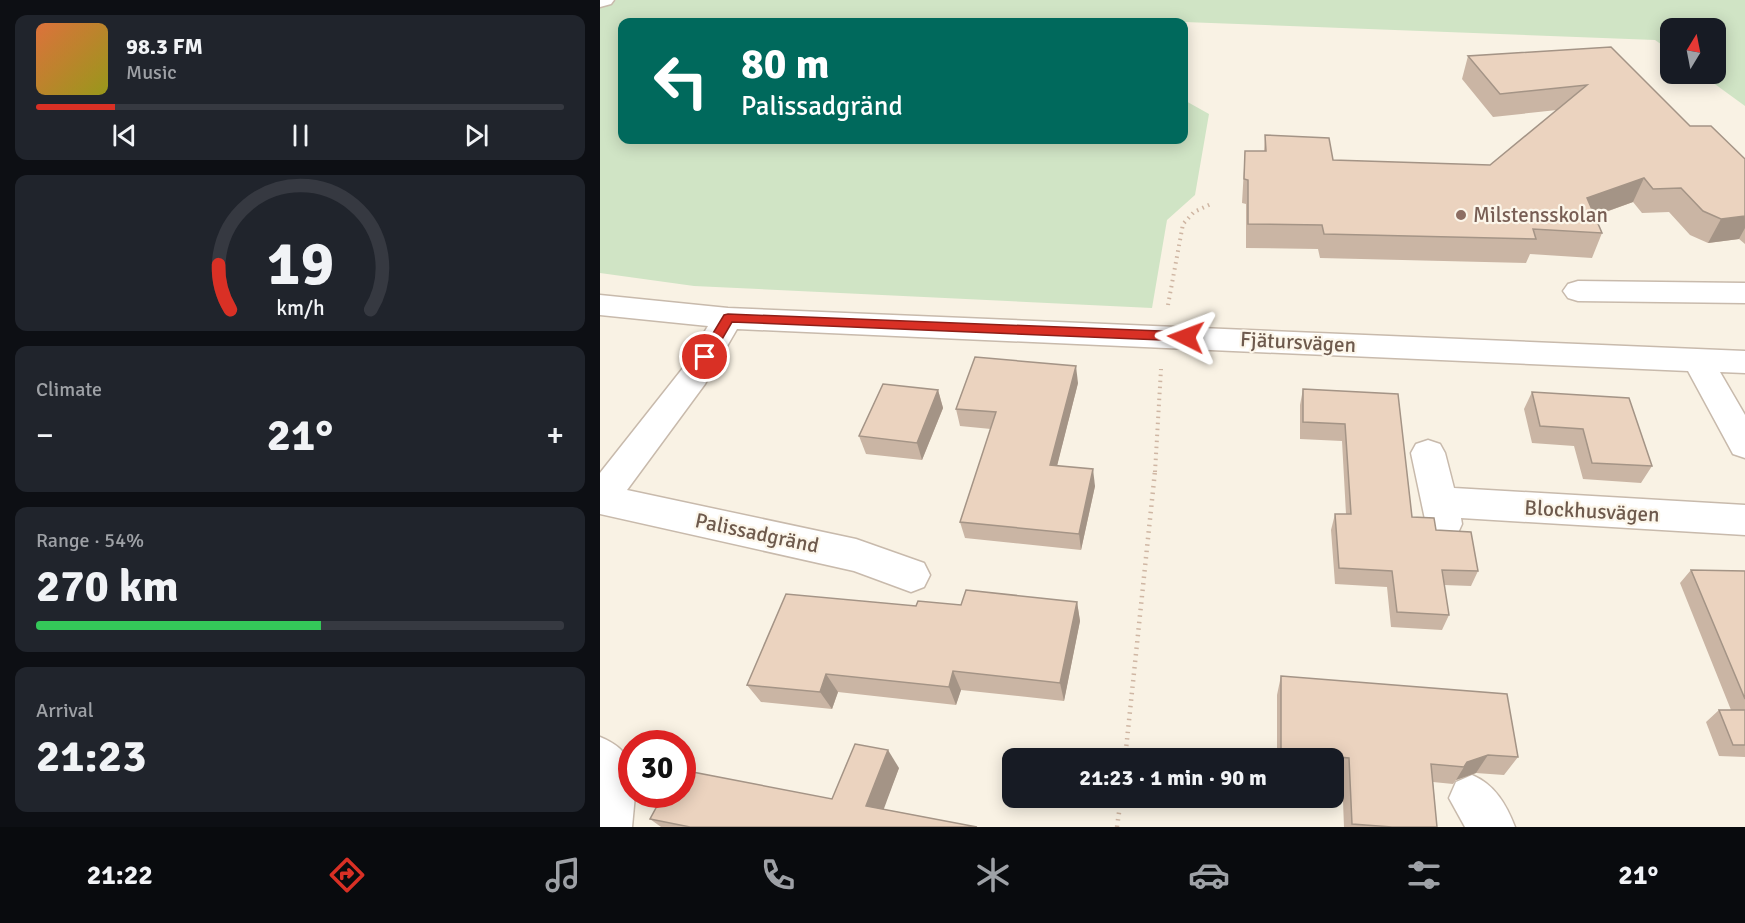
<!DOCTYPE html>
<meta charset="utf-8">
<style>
:root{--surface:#171b24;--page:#20242c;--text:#f1f3f6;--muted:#9ea1a6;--line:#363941;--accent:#d93025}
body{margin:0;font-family:Signika,sans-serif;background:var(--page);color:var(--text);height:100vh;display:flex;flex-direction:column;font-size:22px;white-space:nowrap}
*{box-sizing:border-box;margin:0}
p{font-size:20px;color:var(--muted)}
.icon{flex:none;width:33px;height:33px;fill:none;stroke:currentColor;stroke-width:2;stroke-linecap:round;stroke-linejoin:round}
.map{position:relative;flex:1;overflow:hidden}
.panel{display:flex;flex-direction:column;gap:15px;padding:15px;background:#0d0f14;width:600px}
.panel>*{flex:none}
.banner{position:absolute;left:18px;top:18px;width:570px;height:126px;border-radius:12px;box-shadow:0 3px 15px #0003;background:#00695c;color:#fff;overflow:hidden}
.needle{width:39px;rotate:10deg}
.controls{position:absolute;left:1060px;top:18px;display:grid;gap:12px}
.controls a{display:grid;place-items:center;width:66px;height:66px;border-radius:12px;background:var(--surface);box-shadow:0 3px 15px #0003;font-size:30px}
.speed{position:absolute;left:18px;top:730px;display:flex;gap:12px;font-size:30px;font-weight:700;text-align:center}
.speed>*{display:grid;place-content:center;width:78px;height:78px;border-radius:50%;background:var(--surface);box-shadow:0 3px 15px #0003;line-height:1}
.speed .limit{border:9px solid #d22;background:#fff;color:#111}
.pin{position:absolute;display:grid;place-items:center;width:51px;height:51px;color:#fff;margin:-26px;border:3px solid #fff;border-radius:50%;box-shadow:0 2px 6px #0007}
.me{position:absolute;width:66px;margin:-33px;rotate:273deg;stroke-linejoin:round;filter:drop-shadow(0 0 4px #0008)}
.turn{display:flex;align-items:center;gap:21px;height:126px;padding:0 24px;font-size:27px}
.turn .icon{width:78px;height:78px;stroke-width:2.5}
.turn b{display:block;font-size:42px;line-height:51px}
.big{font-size:45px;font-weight:700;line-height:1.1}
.panel .card{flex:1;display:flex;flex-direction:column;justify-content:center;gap:9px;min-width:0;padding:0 21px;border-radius:12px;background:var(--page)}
.panel .dial{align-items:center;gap:0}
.dial svg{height:156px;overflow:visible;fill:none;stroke:var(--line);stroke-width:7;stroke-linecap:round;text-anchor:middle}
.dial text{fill:var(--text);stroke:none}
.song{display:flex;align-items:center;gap:18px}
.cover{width:72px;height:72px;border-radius:9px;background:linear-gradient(135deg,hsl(20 70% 55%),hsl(60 70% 35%))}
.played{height:6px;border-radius:3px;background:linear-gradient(90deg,var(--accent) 15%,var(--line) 15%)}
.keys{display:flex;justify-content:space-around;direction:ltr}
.heat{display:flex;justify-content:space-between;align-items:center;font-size:33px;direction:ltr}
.charge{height:9px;border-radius:4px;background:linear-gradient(90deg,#34c759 54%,var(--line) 0)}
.trip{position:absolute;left:402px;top:748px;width:342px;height:60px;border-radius:12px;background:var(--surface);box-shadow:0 3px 15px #0003;font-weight:700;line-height:60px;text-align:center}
.menu{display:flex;height:96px;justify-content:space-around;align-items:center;background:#090b0e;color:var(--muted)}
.menu .icon{width:42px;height:42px}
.menu .current{color:var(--accent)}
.menu b{font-size:27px;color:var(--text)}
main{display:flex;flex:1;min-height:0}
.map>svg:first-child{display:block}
.green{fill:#d0e4c5}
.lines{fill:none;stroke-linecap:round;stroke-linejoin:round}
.minor-casing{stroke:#c8baac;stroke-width:3}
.path-far1{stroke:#cfb6a3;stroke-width:4;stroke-dasharray:1.5 4.5;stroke-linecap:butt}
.path{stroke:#cfb6a3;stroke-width:4.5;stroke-dasharray:1.5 5;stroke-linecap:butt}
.minor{fill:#fff;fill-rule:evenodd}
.wall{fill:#cab5a4}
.shaded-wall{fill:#a49486}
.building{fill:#ebd3bf;stroke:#a49486;stroke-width:1.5}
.route{fill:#d93025;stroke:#8d1f18;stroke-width:1.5}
.education-dot{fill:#8d6e63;stroke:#fcf6ea;stroke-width:2}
.labels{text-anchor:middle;stroke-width:4.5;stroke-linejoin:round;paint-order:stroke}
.education-label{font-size:21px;fill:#785e54;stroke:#fcf6ea;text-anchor:start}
.street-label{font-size:21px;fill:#6e5a4d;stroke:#fcf6ea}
</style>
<main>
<section class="panel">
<div class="card">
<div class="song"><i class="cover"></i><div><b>98.3 FM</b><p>Music</p></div></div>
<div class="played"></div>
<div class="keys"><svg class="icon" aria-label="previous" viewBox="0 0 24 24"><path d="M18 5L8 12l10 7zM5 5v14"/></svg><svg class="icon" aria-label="pause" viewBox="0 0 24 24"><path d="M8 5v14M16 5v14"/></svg><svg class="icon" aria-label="next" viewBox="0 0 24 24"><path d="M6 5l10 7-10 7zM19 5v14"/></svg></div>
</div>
<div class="card dial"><svg viewBox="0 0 100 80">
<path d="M14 69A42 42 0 1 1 86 69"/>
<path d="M14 69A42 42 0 0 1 8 46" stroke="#d93025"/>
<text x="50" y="56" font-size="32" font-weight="700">19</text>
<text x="50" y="72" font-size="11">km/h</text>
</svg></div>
<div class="card"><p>Climate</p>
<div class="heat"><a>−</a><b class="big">21°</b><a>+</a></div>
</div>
<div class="card"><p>Range · 54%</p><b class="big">270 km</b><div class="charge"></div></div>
<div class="card"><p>Arrival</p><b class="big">21:23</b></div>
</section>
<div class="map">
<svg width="1145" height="827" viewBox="0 0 1145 827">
<rect width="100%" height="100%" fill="#f9f2e4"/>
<polygon class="green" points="16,0 1145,0 1145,106 1101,74 1116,74 1116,28 1071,28 1071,51 1055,40 584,22 22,22 22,140 584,140 584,100 609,114 595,195 567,220 552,308 94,286 0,273 0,7"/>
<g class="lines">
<defs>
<g id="minor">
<polygon points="0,0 14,0 11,4 0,7"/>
<polygon points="978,281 1145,283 1145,303 978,301 968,298 963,291 968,284"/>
<polygon points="0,295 128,308 1145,351 1145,373 1120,372 1145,415 1145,458 1133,454 1088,371 137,329 105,384 27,490 256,539 324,563 330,575 324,587 311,592 254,571 0,514 0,473 83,368 108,326 0,315"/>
<polygon points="828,440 840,444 845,453 854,488 1145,505 1145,535 861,518 862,524 857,535 844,539 831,535 826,524 811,453 816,444"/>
<path d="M0,737C31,750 32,764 32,795H35L32,827H0Z"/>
<path d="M872,775C895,785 906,804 915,827H865L849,798L856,782Z"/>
</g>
</defs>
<use href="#minor" class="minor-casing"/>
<g class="path-far1">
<polyline points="568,305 583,224 594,212 613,203"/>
<polyline points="555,472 561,369"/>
</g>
<g class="path">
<polyline points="525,759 555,471"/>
<polyline points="517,827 521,798"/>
</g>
<use href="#minor" class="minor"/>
</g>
<g class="wall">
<polygon points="1011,47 1090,126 1145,159 1145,244 1139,239 1108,243 1090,235 1069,212 1042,213 1033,202 995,216 1002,233 992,258 930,254 926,263 720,258 718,249 646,248 646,204 642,203 645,151 664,151 665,135 733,160 890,165 957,110 893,117 862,79 868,56"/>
<polygon points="478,383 457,465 495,486 481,550 365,538 360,522 391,429 360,426 356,409"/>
<polygon points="703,389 798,394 812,517 836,530 878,571 871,586 844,585 849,615 842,630 791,627 787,587 735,584 731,530 735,514 746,514 742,441 700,439 700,405"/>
<polygon points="338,390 343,408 322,460 266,454 259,436"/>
<polygon points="932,392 1052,466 1041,483 983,479 974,446 932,443 924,409"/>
<polygon points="1091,570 1145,571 1145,757 1119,756 1106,722 1119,710 1131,710 1080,583"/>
<polygon points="477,602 480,621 464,701 361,690 356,705 238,692 232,709 161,702 147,685 316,606"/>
<polygon points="681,676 918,757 904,775 876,773 856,780 853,784 833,782 837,827 744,827 742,775 734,775 734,759 677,759 677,695"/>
<polygon points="299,768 283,809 377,827 61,827 50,819 232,799"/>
</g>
<g class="shaded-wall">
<polygon points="1044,178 1033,202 977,222 987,198"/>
<polygon points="1145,216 1145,228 1139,239 1108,243 1121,219"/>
<polygon points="476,366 478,383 453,482 450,465"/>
<polygon points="338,390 343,408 322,460 317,443"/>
<polygon points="493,469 495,486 481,550 479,534"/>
<polygon points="477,602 480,621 464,701 460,683"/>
<polygon points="353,671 361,690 356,705 349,687"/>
<polygon points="226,674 238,692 232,709 220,692"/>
<polygon points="288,750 299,768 279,822 266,806"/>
<polygon points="888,755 876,773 856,780 867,762"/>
</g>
<g class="building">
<polygon points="1011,47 1090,126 1111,126 1145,159 1145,216 1121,219 1103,211 1081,188 1053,189 1044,178 987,198 1002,233 933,229 936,239 724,234 722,225 648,224 648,180 644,179 645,151 666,151 665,135 729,138 733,160 890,165 987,85 900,94 868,56"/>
<polygon points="375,357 476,366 450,465 493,469 479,534 360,522 396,412 356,409"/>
<polygon points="283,384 338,390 317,443 259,436"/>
<polygon points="703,389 798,394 812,517 834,518 836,530 871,532 878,571 842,570 849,615 797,612 792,571 739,568 735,514 751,514 745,424 703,422"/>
<polygon points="932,392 1029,398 1052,466 992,463 983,429 940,426"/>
<polygon points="1091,570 1145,571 1145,699"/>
<polygon points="366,590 477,602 460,683 353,671 349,687 226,674 220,692 147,685 186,594 316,606 318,601 361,605"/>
<polygon points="681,676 907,694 918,757 888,755 867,762 864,767 831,764 837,827 792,827 752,824 749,758 681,752"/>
<polygon points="1119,710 1145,710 1145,745 1133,745"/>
<polygon points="255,744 288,750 266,806 377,827 90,827 50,819 63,795 82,795 82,770 232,799"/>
</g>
<polygon class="route" points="128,314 586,332 593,337 586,341 132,322 110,360 101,360 99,357 101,353 124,315"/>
<circle class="education-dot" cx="861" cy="215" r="6"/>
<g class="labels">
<g class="education-label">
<text x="873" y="222">Milstensskolan</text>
</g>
<g class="street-label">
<text transform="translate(698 342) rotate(3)" y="7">Fjätursvägen</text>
<text transform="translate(992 511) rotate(3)" y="7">Blockhusvägen</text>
<text transform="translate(157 533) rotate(12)" y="7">Palissadgränd</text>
</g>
</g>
</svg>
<div class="controls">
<a><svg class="needle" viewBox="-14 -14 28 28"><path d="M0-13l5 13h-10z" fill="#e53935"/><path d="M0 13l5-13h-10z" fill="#9ea1a6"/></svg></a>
</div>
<div class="speed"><div class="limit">30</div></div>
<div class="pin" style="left:105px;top:357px;background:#d93025"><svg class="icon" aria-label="arrive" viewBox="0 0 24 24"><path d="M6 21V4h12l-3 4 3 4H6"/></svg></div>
<svg class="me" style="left:586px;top:337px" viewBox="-20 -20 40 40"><path d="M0-17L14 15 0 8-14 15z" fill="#d93025" stroke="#fff" stroke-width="4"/></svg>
<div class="trip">21:23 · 1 min · 90 m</div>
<div class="banner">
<div class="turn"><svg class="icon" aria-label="left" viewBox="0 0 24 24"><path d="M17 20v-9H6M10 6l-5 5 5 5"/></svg><div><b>80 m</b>Palissadgränd</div></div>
</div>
</div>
</main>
<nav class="menu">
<b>21:22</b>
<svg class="icon current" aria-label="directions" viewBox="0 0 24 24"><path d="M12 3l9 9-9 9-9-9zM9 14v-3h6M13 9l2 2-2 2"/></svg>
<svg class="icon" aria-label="music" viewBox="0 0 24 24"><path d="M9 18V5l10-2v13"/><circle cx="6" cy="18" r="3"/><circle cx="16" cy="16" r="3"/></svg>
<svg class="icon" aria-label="phone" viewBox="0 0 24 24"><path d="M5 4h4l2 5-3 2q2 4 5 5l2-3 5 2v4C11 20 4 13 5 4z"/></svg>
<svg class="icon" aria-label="climate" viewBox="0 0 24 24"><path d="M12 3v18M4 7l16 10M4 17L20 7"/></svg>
<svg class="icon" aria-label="car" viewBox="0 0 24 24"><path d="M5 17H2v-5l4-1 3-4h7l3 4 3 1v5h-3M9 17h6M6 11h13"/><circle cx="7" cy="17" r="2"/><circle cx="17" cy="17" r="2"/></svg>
<svg class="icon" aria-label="filters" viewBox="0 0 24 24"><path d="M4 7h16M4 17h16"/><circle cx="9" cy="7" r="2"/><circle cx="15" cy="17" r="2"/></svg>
<b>21°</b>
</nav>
